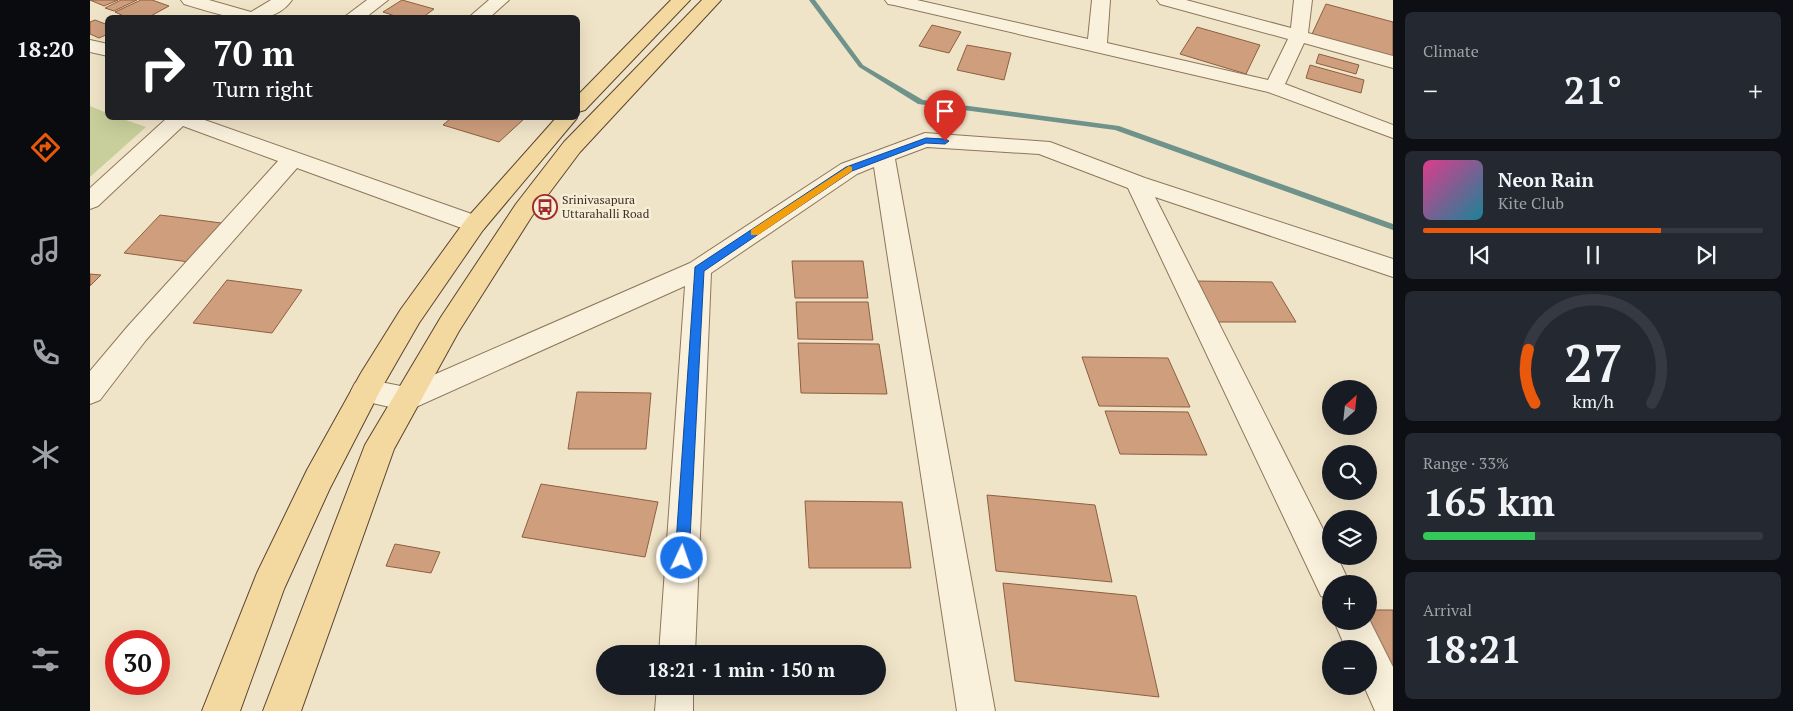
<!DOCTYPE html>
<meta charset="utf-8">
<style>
:root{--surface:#171b24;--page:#242831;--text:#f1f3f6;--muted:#9ea1a6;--line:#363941;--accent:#ea580c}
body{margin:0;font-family:"PT Serif",serif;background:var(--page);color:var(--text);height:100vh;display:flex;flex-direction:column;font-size:19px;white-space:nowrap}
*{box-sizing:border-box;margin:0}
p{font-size:16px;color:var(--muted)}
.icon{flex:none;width:28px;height:28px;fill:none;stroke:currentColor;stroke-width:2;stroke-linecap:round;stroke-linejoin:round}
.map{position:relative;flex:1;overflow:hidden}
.side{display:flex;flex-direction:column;gap:12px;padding:12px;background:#0d0f14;width:400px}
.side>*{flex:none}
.banner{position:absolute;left:15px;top:15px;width:475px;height:105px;border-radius:8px;box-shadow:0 5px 20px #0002;background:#202124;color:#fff;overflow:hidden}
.needle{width:32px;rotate:27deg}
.tools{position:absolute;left:1232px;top:380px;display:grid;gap:10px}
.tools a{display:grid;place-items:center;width:55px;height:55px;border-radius:50%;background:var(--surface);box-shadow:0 5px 20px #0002;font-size:25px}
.speed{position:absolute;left:15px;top:630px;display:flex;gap:10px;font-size:25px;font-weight:700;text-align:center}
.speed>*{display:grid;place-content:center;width:65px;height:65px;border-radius:50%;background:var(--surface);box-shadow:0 5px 20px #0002;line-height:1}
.speed .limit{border:8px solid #d22;background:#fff;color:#111}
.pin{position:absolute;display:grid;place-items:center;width:42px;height:42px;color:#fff;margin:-51px -21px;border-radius:50% 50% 50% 0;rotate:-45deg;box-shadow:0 0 5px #0007}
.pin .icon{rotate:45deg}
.me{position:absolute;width:55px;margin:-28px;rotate:3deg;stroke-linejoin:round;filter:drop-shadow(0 0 4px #0008)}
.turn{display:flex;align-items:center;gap:18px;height:105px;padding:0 25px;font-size:22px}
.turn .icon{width:65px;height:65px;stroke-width:2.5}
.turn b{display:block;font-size:35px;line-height:42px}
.big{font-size:38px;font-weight:700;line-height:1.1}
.side .tile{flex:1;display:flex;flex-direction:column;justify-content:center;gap:8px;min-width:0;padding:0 18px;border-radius:8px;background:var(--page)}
.side .dial{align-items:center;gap:0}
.dial svg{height:130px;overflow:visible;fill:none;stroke:var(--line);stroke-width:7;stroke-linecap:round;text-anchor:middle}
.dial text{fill:var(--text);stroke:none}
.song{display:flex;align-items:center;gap:15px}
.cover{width:60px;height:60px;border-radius:8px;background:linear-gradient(135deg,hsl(330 70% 55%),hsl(190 70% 35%))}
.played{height:5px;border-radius:2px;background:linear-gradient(90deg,var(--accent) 70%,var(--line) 70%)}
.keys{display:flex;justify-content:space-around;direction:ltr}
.heat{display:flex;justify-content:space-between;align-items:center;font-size:28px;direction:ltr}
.charge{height:8px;border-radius:4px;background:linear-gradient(90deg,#34c759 33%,var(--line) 0)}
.trip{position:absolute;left:506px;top:645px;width:290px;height:50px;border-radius:25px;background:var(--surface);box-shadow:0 5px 20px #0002;font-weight:700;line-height:50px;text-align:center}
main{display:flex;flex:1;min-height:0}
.dock{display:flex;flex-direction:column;width:90px;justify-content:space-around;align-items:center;background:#090b0e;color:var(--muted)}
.dock .icon{width:35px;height:35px}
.dock .active{color:var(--accent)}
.dock b{font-size:22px;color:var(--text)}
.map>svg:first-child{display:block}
.green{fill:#c9cf9b}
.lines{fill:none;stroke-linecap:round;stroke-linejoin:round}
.stream{fill:#6f938a;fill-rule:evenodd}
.building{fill:#cf9f7d;stroke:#8d5f41}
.minor-casing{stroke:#8d765c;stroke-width:2}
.major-casing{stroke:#5b4430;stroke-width:2}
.minor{fill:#faf1dc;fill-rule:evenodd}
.major{fill:#f3d9a0;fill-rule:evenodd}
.route{fill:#1a73e8;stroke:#114b97}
.slow{fill:#f59e0b}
.labels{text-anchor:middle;stroke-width:5;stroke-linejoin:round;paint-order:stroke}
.poi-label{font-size:12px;fill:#3d2e20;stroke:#f7eed8;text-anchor:start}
</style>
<main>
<nav class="dock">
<b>18:20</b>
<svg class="icon active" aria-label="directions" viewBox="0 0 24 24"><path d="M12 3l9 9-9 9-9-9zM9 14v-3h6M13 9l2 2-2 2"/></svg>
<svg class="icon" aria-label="music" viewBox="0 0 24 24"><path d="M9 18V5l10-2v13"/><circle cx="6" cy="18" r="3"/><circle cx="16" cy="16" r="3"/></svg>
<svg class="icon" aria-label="phone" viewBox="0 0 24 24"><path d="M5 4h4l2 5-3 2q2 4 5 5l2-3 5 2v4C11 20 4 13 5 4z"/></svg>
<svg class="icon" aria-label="climate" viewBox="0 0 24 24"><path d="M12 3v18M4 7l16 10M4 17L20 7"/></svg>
<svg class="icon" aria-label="car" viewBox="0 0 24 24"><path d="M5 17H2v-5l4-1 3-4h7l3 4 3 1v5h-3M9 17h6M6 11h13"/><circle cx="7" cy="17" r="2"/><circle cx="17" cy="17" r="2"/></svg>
<svg class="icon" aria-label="filters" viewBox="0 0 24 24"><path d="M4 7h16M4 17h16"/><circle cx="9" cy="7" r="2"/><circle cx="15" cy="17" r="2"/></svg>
</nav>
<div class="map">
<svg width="1303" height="711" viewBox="0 0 1303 711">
<rect width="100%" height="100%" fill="#f0e4c8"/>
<polygon class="green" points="0,106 17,113 18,118 30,118 56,127 0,177"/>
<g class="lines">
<polygon class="stream" points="719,0 725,0 773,65 833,100 1029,126 1303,224 1303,230 1025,130 828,104 769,67"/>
</g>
<g class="building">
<polygon points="0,0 28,0 14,6"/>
<polygon points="31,0 47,0 24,11 15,8"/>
<polygon points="51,0 62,0 79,6 57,18 38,18 25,12"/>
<polygon points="312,0 344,9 332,18 311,18 293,12"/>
<polygon points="1236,4 1303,22 1303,57 1222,34"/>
<polygon points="5,20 18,25 18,34 9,38 0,34 0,22"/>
<polygon points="842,25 871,32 859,53 829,46"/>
<polygon points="1107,27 1170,45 1156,74 1090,54"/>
<polygon points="877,45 921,53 914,80 867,70"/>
<polygon points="1229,54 1269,65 1266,74 1226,63"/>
<polygon points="1220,65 1274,80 1271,93 1216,78"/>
<polygon points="361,118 435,118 409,142 353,125"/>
<polygon points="70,215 139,224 106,263 34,253"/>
<polygon points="702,261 773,261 778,298 705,298"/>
<polygon points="0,274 11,275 0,286"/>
<polygon points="137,280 212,290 182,333 103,323"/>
<polygon points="1104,281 1182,282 1206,322 1124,322"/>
<polygon points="706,302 778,302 783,340 708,339"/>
<polygon points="708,343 789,344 797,394 711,393"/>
<polygon points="992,357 1078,358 1100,407 1009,406"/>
<polygon points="487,392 561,393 556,449 478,449"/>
<polygon points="1015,411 1098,412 1117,455 1030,454"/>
<polygon points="451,484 568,502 555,557 432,537"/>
<polygon points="897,495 1005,505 1022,582 906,571"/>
<polygon points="715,501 812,502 821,568 719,568"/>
<polygon points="305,544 350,552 341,573 296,566"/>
<polygon points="913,583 1046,596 1069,697 925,681"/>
<polygon points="1279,610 1303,610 1303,677 1279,621"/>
</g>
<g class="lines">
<defs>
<g id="minor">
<path d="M91,0H119L161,12L181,0H202C178,34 125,13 94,4Z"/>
<polygon points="277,0 298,0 275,18 253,18"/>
<polygon points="399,0 419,0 399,18 378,18"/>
<polygon points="795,0 827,0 998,39 1002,0 1020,0 1017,43 1178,80 1198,39 1070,4 1067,0 1096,0 1201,28 1204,0 1222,0 1218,33 1303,56 1303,68 1214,43 1195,84 1303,125 1303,138 1178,92 804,5 798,4"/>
<polygon points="0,40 18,44 18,56 0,52"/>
<polygon points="77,118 109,118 393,218 397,224 393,230 385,232 377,230 207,168 56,340 10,400 0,404 0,371 38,326 188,161 93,126 8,206 0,209 0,188"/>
<polygon points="835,133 960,142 1055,178 1303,259 1303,277 1065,197 1241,545 1241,556 1247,556 1260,584 1241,584 1241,600 1231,596 1038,188 949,154 837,147 805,159 905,711 867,711 784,167 767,174 621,273 605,654 569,654 595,286 317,411 265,399 261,391 265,383 275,379 316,387 600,263 751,164"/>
<polygon points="1279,619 1303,667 1303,711 1285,711 1274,686 1279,686 1279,649 1256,649 1244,621 1279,621"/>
<polygon points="567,686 603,686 603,711 565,711"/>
</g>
<g id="major">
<polygon points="581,0 600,0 495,110 488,112 488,95"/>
<polygon points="612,0 631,0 490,152 442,216 369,331 304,449 211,711 173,711 275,445 351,317 426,204 474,142"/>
<polygon points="466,118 487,118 393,230 329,323 291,389 240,488 194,589 150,711 112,711 167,573 217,470 271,373 311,309 377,218"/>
</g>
</defs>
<use href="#minor" class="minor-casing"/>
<use href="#major" class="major-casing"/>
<use href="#minor" class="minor"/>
<use href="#major" class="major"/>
</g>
<polygon class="route" points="836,138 855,139 859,141 855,144 836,143 762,171 614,271 599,558 597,562 592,564 588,562 585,558 605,267 756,167"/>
<polygon class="slow" points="759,166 762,167 762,171 668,235 661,235 661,230"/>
<defs>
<symbol id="bus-ring" viewBox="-11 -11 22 22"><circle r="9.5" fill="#f7eed8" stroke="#9e2a2b" stroke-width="1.5"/><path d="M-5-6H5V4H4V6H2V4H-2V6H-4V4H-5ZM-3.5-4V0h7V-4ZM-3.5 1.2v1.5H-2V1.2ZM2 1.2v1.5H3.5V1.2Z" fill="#9e2a2b"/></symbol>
</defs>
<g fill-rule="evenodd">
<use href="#bus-ring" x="441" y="193" width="28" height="28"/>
</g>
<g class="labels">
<g class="poi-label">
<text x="472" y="204">Srinivasapura<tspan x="472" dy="14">Uttarahalli Road</tspan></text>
</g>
</g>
</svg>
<div class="tools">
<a><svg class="needle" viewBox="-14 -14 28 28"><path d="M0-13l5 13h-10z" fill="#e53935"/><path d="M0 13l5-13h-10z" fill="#9ea1a6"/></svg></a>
<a><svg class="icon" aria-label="search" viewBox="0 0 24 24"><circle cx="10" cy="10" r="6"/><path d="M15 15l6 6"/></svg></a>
<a><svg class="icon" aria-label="layers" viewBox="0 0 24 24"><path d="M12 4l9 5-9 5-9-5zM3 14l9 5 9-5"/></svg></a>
<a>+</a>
<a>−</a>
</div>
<div class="speed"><div class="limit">30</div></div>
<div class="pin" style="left:855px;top:141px;background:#d93025"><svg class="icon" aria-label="arrive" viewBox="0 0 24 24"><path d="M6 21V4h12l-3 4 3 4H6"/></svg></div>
<svg class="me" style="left:592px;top:558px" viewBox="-20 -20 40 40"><circle r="17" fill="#1a73e8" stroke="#fff" stroke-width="3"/><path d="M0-11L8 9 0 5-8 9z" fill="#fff"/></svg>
<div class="trip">18:21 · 1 min · 150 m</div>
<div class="banner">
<div class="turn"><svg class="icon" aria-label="right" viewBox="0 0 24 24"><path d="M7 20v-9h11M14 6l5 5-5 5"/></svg><div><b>70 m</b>Turn right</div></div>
</div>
</div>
<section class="side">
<div class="tile"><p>Climate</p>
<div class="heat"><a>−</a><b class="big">21°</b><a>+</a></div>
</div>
<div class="tile">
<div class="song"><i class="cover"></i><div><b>Neon Rain</b><p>Kite Club</p></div></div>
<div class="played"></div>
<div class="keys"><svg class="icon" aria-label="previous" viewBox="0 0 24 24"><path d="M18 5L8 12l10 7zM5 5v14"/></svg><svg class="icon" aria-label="pause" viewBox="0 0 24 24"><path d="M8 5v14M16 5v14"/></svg><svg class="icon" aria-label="next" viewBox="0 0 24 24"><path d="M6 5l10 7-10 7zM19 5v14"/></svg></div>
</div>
<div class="tile dial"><svg viewBox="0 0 100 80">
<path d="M14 69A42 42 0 1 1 86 69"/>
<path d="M14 69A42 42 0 0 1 10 36" stroke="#ea580c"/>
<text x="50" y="56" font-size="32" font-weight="700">27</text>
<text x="50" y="72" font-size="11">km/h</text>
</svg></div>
<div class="tile"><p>Range · 33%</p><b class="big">165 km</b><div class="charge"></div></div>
<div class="tile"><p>Arrival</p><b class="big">18:21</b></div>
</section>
</main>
